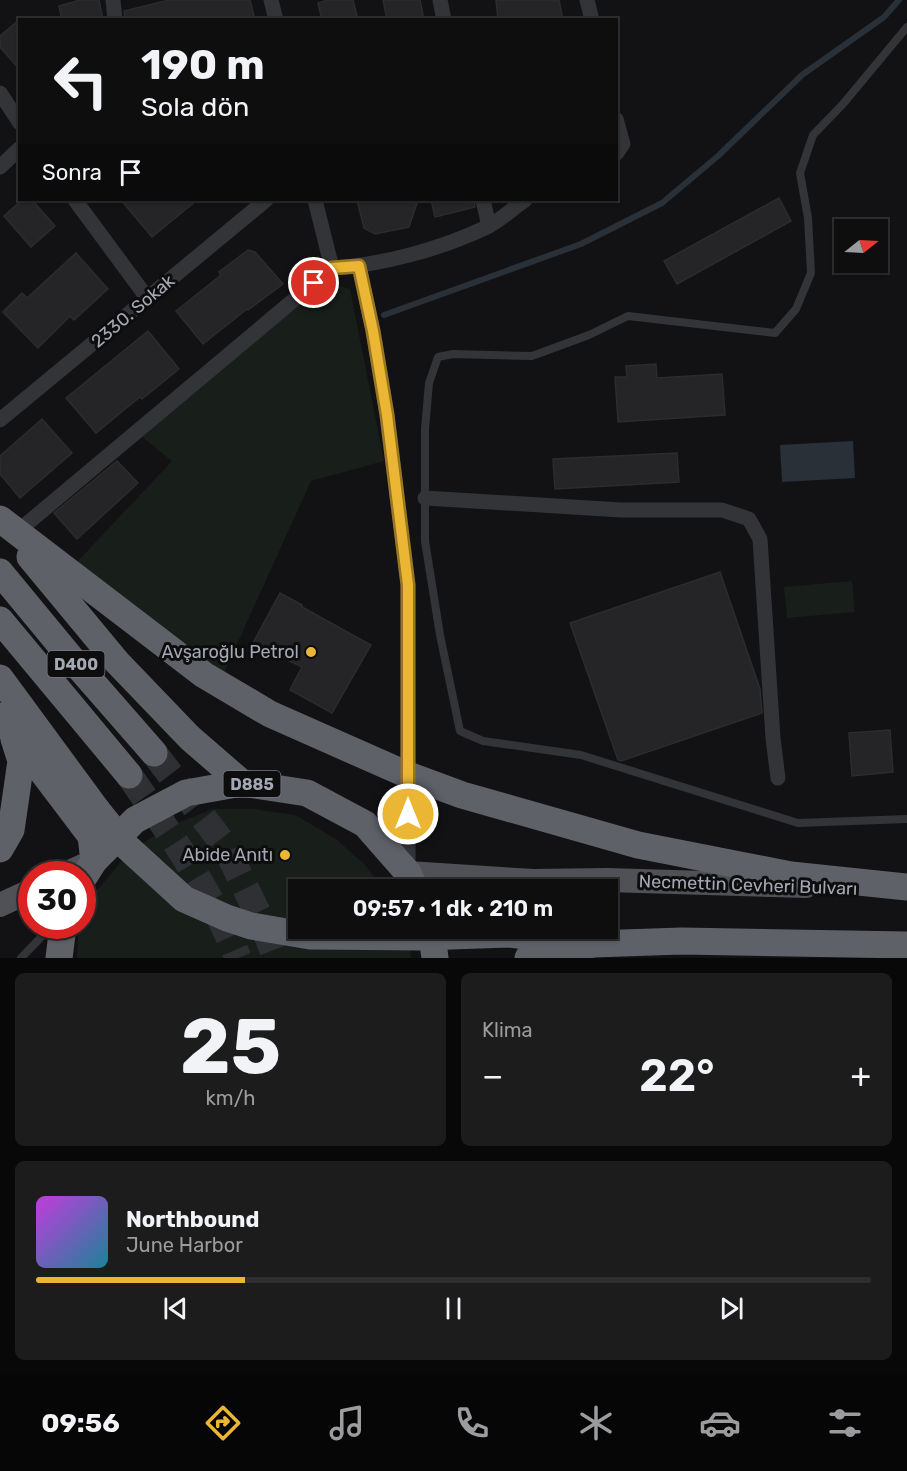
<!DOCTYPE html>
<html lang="tr">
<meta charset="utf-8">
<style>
:root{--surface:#0e0e0f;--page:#1c1c1d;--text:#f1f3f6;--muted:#9b9c9e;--line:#2e2e2f;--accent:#eab634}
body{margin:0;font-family:Rubik,sans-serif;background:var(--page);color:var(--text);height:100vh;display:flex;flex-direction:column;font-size:22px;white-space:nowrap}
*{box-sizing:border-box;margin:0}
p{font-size:20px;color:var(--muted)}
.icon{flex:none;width:33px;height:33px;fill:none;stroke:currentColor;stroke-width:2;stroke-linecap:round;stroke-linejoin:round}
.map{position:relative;height:958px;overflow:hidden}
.drawer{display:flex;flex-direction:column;gap:15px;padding:15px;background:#080808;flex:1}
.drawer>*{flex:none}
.guide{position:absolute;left:18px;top:18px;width:600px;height:183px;border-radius:0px;box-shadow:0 2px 4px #0004,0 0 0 2px var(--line);background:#0e0e0f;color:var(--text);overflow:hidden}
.needle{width:39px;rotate:72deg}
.tools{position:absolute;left:834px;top:219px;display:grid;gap:12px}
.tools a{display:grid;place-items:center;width:54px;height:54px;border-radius:0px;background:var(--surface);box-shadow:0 2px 4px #0004,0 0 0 2px var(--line);font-size:30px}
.speed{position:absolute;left:18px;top:861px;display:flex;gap:12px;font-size:30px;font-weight:700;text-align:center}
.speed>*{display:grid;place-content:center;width:78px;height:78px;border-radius:50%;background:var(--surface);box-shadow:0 2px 4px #0004,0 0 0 2px var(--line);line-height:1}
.speed .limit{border:9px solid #d22;background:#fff;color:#111}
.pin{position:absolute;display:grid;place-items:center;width:51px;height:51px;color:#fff;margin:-26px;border:3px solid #fff;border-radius:50%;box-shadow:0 2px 6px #0007}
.me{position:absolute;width:66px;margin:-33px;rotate:0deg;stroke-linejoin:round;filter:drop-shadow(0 0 4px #0008)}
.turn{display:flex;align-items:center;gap:21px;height:126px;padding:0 24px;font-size:27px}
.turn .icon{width:78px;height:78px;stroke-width:2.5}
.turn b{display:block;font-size:42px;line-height:51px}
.then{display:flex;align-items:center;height:57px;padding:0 24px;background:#0003;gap:12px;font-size:22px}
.big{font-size:45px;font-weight:600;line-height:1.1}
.drawer .card{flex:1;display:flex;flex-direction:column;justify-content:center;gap:9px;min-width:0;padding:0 21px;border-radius:9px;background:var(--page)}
.drawer .dial{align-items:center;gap:0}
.dial b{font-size:78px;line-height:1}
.song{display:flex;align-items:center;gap:18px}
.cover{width:72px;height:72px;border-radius:9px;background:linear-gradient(135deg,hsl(290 70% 55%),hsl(190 70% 35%))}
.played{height:6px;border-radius:3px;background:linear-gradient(90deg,var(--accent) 25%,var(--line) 25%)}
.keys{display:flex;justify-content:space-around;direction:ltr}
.heat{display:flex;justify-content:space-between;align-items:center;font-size:33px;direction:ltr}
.drawer .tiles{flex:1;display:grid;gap:15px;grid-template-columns:1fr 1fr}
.card:last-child{grid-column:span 2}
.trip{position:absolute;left:288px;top:879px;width:330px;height:60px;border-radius:0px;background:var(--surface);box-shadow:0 2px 4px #0004,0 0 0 2px var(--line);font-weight:600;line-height:60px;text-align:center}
.tabs{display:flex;height:96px;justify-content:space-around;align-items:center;background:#060606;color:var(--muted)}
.tabs .icon{width:42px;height:42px}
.tabs .active{color:var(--accent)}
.tabs b{font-size:27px;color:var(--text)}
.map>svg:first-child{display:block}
.green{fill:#181e1a}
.water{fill:#293037}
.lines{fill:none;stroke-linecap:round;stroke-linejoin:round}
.stream{stroke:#293037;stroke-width:6}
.building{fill:#252528;stroke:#2c2c2f;stroke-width:1.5}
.highway-tunnel{stroke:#2f3034;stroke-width:27;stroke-dasharray:27 14;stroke-linecap:butt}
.lane{stroke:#333438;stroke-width:8}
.street{stroke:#333438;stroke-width:15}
.primary{stroke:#4f5157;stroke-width:24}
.highway{stroke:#5f6169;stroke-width:27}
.highway-bridge{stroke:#5f6169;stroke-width:27}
.route-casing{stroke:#987622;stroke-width:15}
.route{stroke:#eab634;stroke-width:10}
.poi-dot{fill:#eab634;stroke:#0d0d0e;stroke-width:2}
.labels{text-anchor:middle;stroke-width:6;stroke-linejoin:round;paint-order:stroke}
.shield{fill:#0d0d0e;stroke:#777a82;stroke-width:1.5}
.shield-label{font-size:16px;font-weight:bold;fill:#a4a8b4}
.street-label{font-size:18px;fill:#a4a8b4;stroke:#0d0d0e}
.poi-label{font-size:18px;fill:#a4a8b4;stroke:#0d0d0e;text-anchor:end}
</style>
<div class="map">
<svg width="907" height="958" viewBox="0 0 907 958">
<rect width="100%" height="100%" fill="#121214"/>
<g class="green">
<polygon points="327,282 350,289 384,461 311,481 223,675 77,562 172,461 141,436"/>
<polygon points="852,581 855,612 787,618 784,587"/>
<polygon points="213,809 253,809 295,815 336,839 365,865 384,889 298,890 298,928 409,945 411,958 77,958 78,936 94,894 129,852 170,826"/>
</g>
<polygon class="water" points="853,441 855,478 782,482 780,445"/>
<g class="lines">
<polyline class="stream" points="384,315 581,244 662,203 718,156 802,75 884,17 899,0"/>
</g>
<g class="building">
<polygon points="80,0 99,0 103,20 62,20 59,6"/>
<polygon points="169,0 250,0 255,20 125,20 124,11"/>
<polygon points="328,0 353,0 358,20 322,20 318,3"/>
<polygon points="383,0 420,0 424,20 387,20"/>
<polygon points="496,0 559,0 563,20 498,20"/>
<polygon points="20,19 20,70 0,47 0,36"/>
<polygon points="779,198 791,221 677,284 664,261"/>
<polygon points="22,200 32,200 55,226 31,247 4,216"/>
<polygon points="121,200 197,200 152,237"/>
<polygon points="357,200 418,200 409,227 375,234 364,228"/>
<polygon points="431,200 474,200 475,207 435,217"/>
<polygon points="248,250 255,252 283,284 248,310 247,309 203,344 176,311 221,275 219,272"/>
<polygon points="76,253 108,289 74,320 70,316 38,348 3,312 22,293 27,298"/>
<polygon points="148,331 179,369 142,399 140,397 96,433 66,398"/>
<polygon points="656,364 657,378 722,374 725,415 618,422 615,377 627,377 626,366"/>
<polygon points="42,419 72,453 20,498 0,474 0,456"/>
<polygon points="677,453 679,482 555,489 553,459"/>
<polygon points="117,461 138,483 77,539 54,513"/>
<polygon points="720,572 760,689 762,713 621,761 618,760 570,623"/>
<polygon points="280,593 302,605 302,607 371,645 332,713 290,690 302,667 253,643"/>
<polygon points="890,730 893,772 852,776 849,733"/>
</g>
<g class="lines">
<g class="highway-tunnel">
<polyline points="154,753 225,846 262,922 276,958"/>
<path d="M129,775C170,834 211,891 238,958"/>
</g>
<g class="lane">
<polyline points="907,27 843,104 813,135 800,173 808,218 811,273 796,309 775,333 628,316 589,335 532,356 453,354 438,357 429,383 425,429 425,541 440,635 460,731 483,741 581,755 798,823 907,819"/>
<polyline points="21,958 45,933 56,928"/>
</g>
<g class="street">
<polyline points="113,0 115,20"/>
<polyline points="271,0 276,20"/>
<polyline points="440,0 444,20"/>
<polyline points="587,0 592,20"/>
<polyline points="0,93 20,123"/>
<polyline points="616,119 623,144 616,154"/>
<polyline points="0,167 20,148"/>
<polyline points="75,200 148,299"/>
<polyline points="315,200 332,268"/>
<polyline points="483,200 489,226"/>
<polyline points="359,266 373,331 387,415 408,585 408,871"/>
<polyline points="0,420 266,200"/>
<polyline points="425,498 621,510 722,510 749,519 760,539 773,738 778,778"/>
<path d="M17,532L332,268C382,265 441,249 487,227C501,220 513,208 525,200"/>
</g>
<g class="primary">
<polyline points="408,873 533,881 607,880 806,886"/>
<polyline points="65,874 94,861"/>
<polyline points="0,905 32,890"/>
</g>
<g class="highway">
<polyline points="0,519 204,675 270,714 408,775 462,795 638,845 791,875 907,887"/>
<polyline points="30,557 117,662 190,738 242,783"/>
<polyline points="0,572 71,658 154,753"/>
<polyline points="0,620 129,775"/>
<polyline points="0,678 97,810"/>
<polyline points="0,716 91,836 94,861"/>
<polyline points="0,849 11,830 21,761 14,739"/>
<polyline points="82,880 94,861 135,820 186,793 242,783 307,793 365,824 408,873 416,890"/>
<polyline points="431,928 435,958"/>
<polyline points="59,958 63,926"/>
<polyline points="528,958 593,944 682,941 907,945"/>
</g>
<polyline class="highway-bridge" points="97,810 126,846 184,899 227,918 251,926 310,936 423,937 508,934 593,944"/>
</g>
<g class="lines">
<defs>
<polyline id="route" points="314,283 332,268 359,266 373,331 387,415 408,585 408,814"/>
</defs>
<use href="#route" class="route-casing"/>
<use href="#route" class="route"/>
</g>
<g class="poi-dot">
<circle cx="311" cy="652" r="6"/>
<circle cx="285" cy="855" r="6"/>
</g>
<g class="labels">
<g class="shield">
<rect x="47.5" y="651" width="57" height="26" rx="4.5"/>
<rect x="223.5" y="771" width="57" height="26" rx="4.5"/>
</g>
<g class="shield-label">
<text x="76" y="670">D400</text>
<text x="252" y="790">D885</text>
</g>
<g class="street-label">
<text transform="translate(133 311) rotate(-40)" y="6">2330. Sokak</text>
<text transform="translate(748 885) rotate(2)" y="6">Necmettin Cevheri Bulvarı</text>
</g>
<g class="poi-label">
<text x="299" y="658">Avşaroğlu Petrol</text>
<text x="273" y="861">Abide Anıtı</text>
</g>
</g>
</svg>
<div class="tools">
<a><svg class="needle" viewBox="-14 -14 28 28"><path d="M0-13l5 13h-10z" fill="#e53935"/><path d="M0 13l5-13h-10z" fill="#9b9c9e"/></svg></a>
</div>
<div class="speed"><div class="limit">30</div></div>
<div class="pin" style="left:314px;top:283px;background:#d93025"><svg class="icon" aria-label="arrive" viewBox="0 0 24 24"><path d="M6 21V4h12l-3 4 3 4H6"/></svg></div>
<svg class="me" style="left:408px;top:814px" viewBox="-20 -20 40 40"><circle r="17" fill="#eab634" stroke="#fff" stroke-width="3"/><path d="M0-11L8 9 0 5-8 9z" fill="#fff"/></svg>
<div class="trip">09:57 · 1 dk · 210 m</div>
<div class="guide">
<div class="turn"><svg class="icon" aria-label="left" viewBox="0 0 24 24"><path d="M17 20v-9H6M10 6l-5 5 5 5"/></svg><div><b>190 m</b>Sola dön</div></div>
<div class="then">Sonra<svg class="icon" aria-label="arrive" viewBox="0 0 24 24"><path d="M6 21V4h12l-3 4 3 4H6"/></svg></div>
</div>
</div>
<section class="drawer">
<div class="tiles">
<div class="card dial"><b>25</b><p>km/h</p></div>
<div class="card"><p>Klima</p>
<div class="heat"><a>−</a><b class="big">22°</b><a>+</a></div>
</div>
<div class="card">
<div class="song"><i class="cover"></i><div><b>Northbound</b><p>June Harbor</p></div></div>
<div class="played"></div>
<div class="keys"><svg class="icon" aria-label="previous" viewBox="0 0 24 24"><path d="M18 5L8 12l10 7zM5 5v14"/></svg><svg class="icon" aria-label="pause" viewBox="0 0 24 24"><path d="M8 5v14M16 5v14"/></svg><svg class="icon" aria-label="next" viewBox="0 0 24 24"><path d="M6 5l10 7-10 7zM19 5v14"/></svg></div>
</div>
</div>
</section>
<nav class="tabs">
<b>09:56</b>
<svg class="icon active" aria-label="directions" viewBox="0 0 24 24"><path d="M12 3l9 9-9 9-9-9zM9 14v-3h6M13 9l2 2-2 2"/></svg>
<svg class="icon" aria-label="music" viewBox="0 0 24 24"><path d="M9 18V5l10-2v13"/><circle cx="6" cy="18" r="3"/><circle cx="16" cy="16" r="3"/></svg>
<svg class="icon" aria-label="phone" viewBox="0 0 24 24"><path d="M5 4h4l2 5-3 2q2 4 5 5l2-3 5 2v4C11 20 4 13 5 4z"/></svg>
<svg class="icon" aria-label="climate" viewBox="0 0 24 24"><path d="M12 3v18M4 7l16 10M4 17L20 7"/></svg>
<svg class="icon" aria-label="car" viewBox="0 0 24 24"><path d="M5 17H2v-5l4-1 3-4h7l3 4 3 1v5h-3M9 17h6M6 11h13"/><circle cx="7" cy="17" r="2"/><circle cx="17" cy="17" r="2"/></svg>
<svg class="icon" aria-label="filters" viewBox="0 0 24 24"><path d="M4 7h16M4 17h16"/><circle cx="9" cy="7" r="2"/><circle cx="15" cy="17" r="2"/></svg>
</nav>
